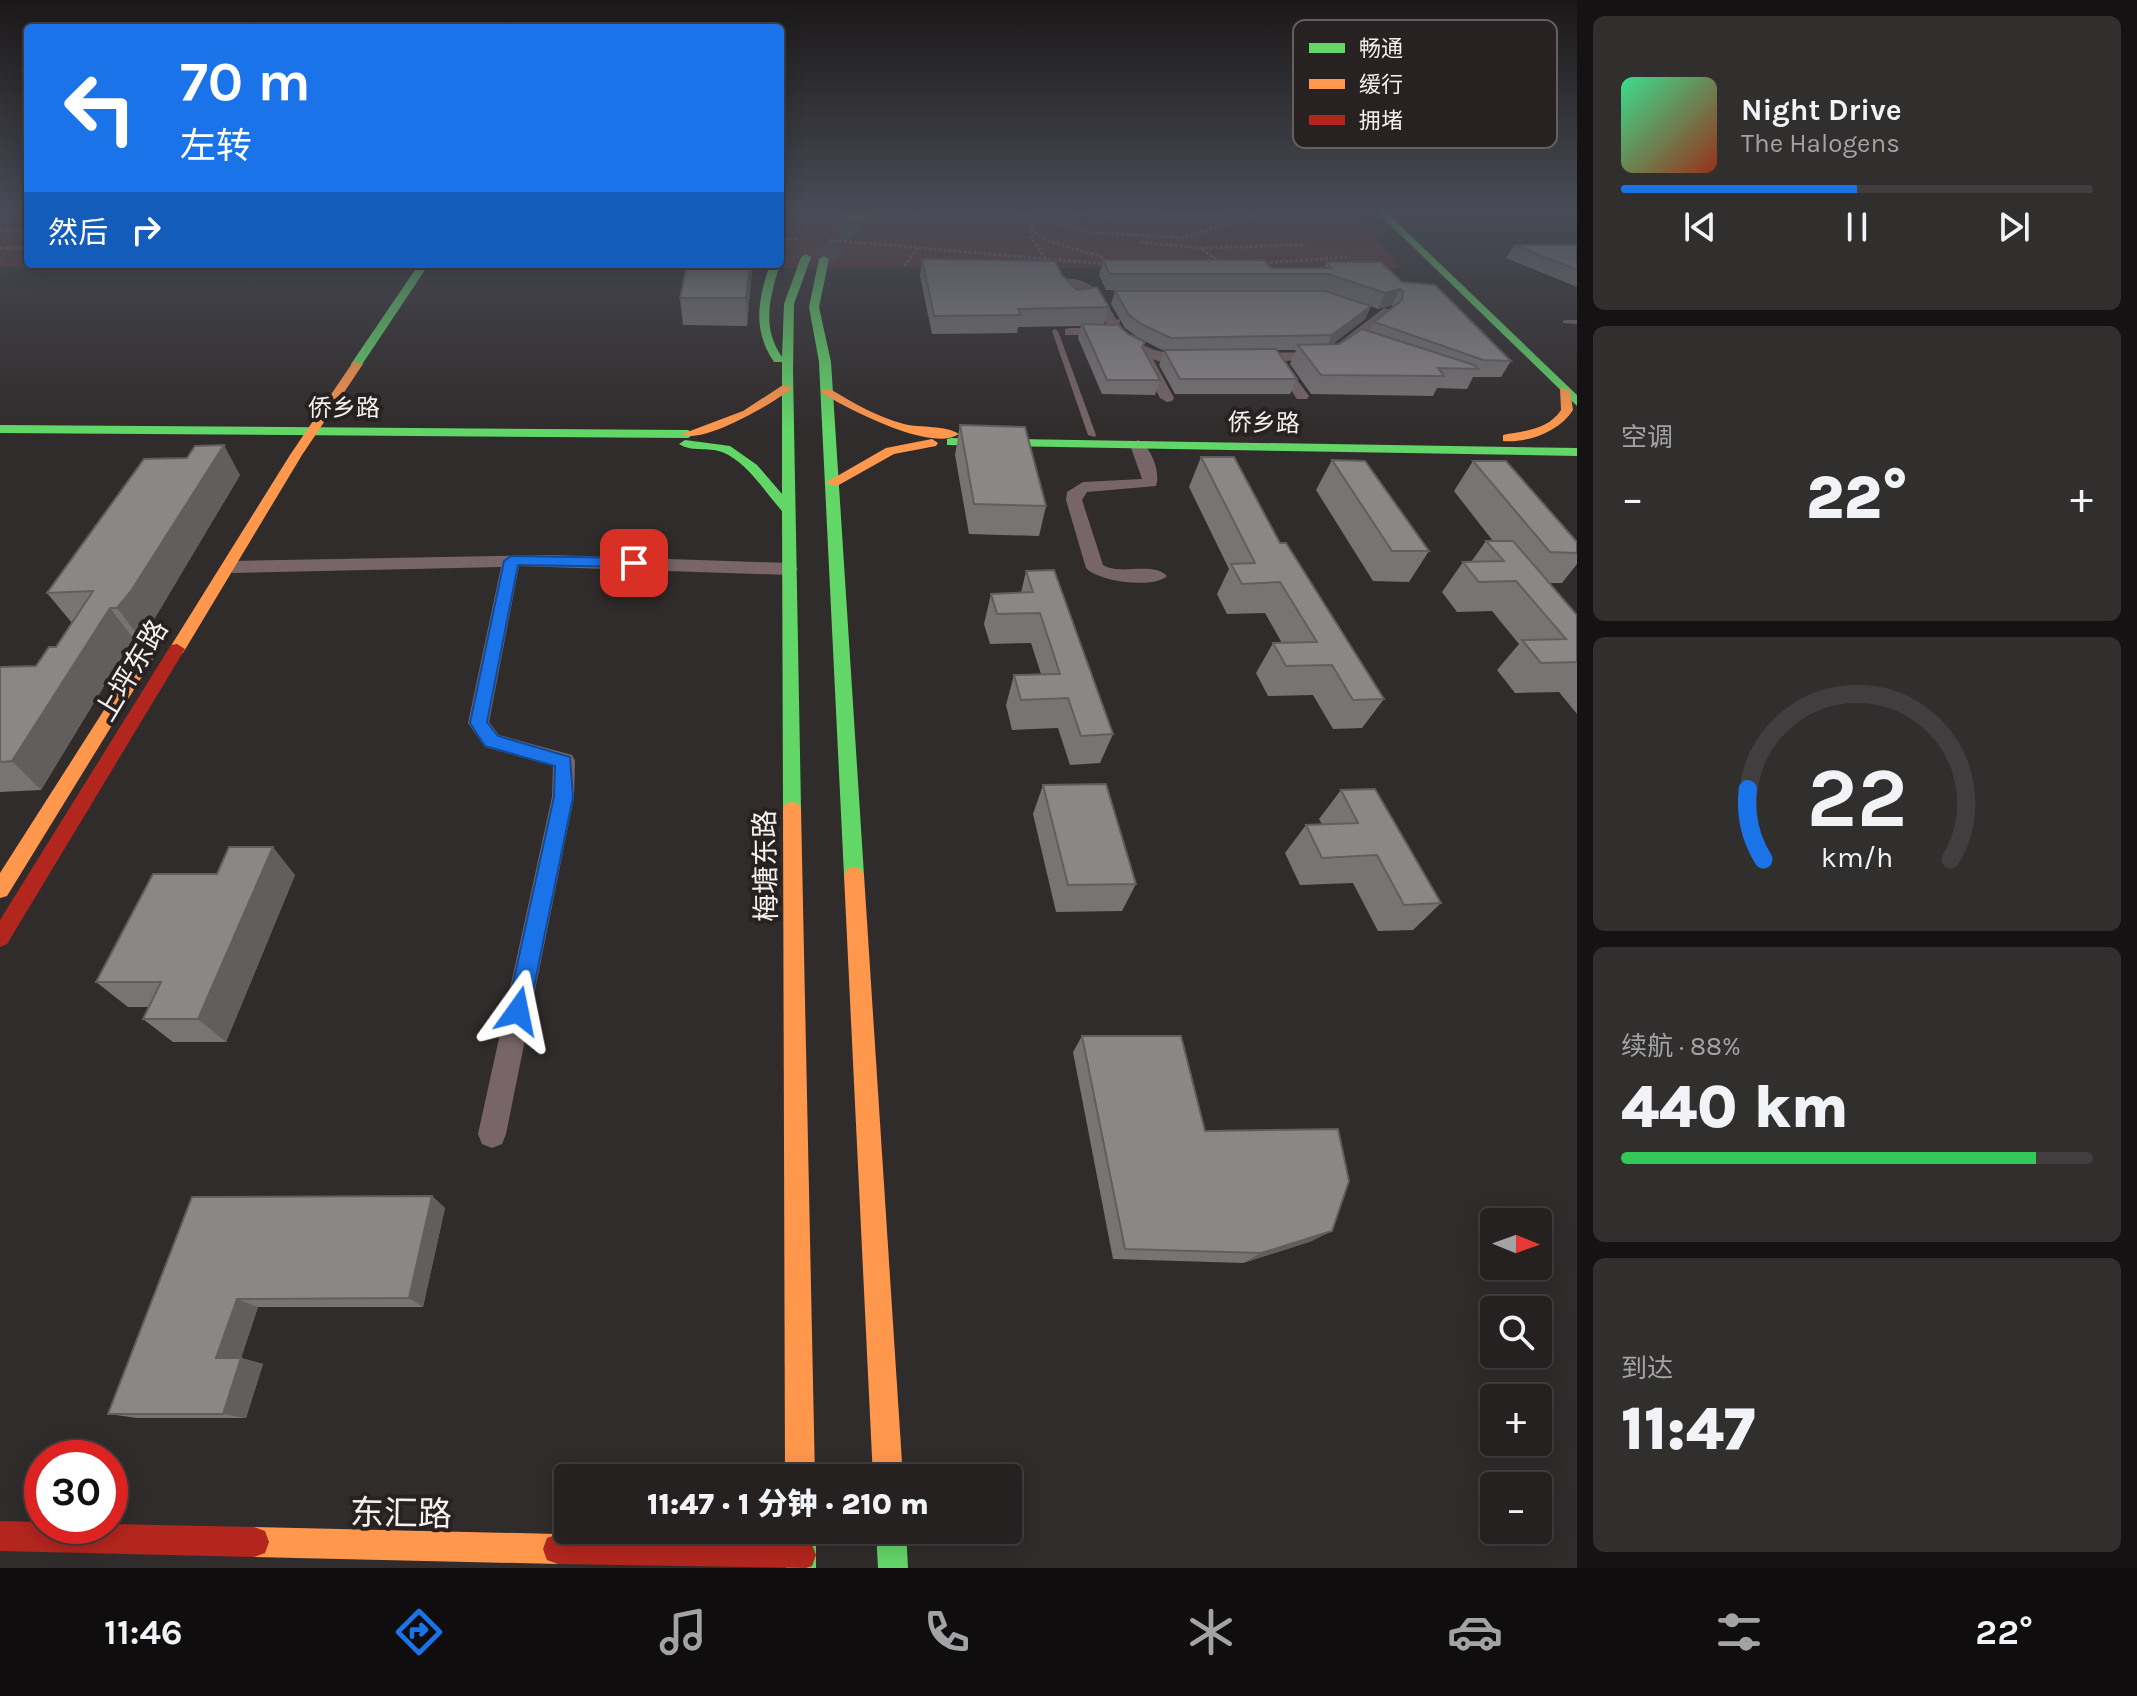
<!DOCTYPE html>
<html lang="zh">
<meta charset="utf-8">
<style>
:root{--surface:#252121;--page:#312e2e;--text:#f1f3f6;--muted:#a3a3a5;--line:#423e3f;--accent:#1a73e8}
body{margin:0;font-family:Karla,"Noto Sans SC",sans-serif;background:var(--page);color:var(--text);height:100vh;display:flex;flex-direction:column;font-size:30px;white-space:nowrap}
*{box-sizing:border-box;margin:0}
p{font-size:26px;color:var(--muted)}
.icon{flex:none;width:44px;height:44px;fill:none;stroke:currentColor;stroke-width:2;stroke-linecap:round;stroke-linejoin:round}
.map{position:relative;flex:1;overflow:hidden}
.drawer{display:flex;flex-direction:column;gap:16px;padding:16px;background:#141212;width:560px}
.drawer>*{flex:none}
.banner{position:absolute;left:24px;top:24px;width:760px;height:244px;border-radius:8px;box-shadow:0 4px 20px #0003,0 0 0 2px var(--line);background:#1a73e8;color:#fff;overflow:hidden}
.needle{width:52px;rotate:91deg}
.controls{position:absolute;left:1480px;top:1208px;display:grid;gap:16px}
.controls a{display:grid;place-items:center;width:72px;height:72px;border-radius:8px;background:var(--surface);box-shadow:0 4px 20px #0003,0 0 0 2px var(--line);font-size:40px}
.speed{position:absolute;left:24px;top:1440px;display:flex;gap:16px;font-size:40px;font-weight:700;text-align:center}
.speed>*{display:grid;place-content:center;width:104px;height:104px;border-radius:50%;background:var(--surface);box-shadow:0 4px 20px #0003,0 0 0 2px var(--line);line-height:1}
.speed .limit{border:12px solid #d22;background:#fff;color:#111}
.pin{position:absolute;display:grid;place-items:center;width:68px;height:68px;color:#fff;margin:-34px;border-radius:16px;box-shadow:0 4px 12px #0006}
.me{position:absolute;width:88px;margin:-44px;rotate:12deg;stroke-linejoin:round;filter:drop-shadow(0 0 6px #0008)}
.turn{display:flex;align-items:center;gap:28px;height:168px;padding:0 24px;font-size:36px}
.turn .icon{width:104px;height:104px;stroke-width:2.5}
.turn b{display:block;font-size:56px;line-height:68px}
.then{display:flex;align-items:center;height:76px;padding:0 24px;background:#0003;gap:16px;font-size:30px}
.big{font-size:60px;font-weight:800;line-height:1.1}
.drawer .tile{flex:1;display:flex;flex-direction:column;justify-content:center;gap:12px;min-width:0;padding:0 28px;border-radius:12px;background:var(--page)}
.drawer .dial{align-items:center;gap:0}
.dial svg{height:208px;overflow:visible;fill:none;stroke:var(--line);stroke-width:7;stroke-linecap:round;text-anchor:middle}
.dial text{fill:var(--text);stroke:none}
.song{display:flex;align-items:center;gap:24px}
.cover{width:96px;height:96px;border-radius:12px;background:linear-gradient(135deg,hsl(150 70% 55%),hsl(10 70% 35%))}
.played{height:8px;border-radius:4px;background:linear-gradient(90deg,var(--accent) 50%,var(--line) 50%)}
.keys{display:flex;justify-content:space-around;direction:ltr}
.heat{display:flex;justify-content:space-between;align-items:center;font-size:44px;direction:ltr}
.charge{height:12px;border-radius:6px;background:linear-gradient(90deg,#34c759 88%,var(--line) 0)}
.trip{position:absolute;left:554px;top:1464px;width:468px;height:80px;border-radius:8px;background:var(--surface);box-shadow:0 4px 20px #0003,0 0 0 2px var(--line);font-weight:800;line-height:80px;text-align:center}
.tabs{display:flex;height:128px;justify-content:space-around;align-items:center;background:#0f0d0d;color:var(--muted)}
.tabs .icon{width:56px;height:56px}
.tabs .selected{color:var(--accent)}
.tabs b{font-size:36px;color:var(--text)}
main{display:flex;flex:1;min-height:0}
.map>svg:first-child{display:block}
.green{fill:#5d3235}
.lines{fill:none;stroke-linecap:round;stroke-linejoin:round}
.primary-tunnel{stroke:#4e4949;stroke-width:20;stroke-dasharray:20 10;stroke-linecap:butt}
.path{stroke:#746868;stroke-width:3;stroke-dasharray:3 2;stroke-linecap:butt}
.lane{fill:#786567;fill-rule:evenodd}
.street{fill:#786567;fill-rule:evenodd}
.fast{fill:#63d668;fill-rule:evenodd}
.slow{fill:#ff974d;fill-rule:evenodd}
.jam{fill:#b3261e;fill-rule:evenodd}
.path-bridge{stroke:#746868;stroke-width:3;stroke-dasharray:3 2;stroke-linecap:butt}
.wall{fill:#787474;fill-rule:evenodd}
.shaded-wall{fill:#615e5e}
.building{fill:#8b8787;stroke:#615e5e;stroke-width:2}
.route{fill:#1a73e8;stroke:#114b97;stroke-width:2}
.labels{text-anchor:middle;stroke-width:8;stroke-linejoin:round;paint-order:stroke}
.far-street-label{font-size:24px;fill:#f5f0f0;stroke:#282121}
.street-label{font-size:28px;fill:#f5f0f0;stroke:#282121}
.near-street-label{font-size:34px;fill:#f5f0f0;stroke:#282121}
.key{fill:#282121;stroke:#665f5f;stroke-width:2}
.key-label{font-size:22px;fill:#f5f0f0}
</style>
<main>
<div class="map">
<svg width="1577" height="1568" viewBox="0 0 1577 1568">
<rect width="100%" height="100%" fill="#312c2c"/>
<polygon class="green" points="0,209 28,209 28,264 780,264 780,209 1351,209 1401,268 0,267"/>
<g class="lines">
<polyline class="primary-tunnel" points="824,259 863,209"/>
<g class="path">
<polyline points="979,209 1034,216 1089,232 1182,238 1249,217 1313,216"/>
<polyline points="1040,209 1095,217 1256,213"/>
<polyline points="0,212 28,213"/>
<polyline points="780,216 814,220"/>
<polyline points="1034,216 1030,235 1046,260"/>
<polyline points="903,217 945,209"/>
<polyline points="0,220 12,212"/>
<polyline points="0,230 28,231"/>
<polyline points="1030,230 1049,241 1102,257 1106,263"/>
<polyline points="780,240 799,239"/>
<polyline points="829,240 1106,264"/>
<polyline points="1140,242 1201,248 1305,245"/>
<polyline points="0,248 28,248"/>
<polyline points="1202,249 1219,262"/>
<polyline points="1260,263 1351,257"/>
<polyline points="326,264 353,264"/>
<polyline points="904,266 918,248"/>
</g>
<g class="lane">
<polygon points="1565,320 1577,320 1577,324 1563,323 1563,321"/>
<polygon points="1055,329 1058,331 1096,435 1095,437 1088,435 1052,331"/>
</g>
<g class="street">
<path d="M1065,279C1105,276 1109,322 1134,339C1157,356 1170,351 1195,355L1197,358C1186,366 1165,365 1153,359L1174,398L1172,401L1167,402L1160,398L1140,360L1147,356L1125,346L1113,335H1065V329L1070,328H1109L1093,299L1065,285Z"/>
<polygon points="1384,308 1394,311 1335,359 1283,361 1309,396 1307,399 1297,399 1273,364 1277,361 1252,361 1245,357 1252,353 1327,352"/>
<path d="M1138,440C1151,446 1161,473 1156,486L1087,492L1082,500L1103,565C1121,576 1152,561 1167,576C1154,589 1099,582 1086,568L1066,500L1067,492L1083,482L1142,479L1130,445Z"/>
<polygon points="552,555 789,563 798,569 789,575 519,566 489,722 499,735 572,755 575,761 574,797 506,1134 502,1144 492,1148 482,1144 478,1134 552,797 553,766 485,747 468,723 501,567 233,573 224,567 233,561"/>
</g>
<g class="fast">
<path d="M823,209C835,208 845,214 857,214C869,214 879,208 891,209L857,220Z"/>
<polygon points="1374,209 1383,209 1577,395 1577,406"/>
<path d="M806,254L811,257L794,304L793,371L801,809L799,814H785L783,809L782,511C765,492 747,462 722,452C708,447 691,452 679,444L685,440L730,446L757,465L782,494V362H774C752,329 758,300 770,264H780C770,297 761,327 782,357L784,304L801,257Z"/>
<polygon points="824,256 829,259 819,307 831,362 864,875 861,881 854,883 847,881 844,875 819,362 809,307 819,259"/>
<polygon points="419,264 429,264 361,366 353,366 351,364"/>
<polygon points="0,425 688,430 694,434 688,438 0,433"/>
<polygon points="951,438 1577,448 1577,456 947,445 947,439"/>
<rect x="786" y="1530" width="30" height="38"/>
<polygon points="876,1530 906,1530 908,1568 878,1568"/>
</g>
<g class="slow">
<polygon points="353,362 363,364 302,455 183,653 171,653 169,649 290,455"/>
<path d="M783,385L793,387C777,402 700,446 682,434L743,411Z"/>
<path d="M1560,388L1570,390L1573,410C1559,432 1528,443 1503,441V435C1524,431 1548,430 1561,410Z"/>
<path d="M822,389H830C854,403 877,417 904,424C920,428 946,425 959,434C932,453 848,409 822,393Z"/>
<polygon points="932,439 938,443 936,446 894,454 837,486 825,483 886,448"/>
<polygon points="162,626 170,631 7,896 0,898 0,873 157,627"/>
<polygon points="792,802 799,804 801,809 815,1478 785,1478 783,809 785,804"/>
<polygon points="854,867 861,869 864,875 903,1478 873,1478 844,875 847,869"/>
<polygon points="254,1527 558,1534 569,1538 573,1549 569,1560 558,1564 254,1557 243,1553 239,1542 243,1531"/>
</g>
<g class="jam">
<polygon points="177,644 185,649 7,944 0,947 0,920 171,645"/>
<polygon points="0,1521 42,1522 42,1526 110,1526 110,1524 254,1527 265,1531 269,1542 265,1553 254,1557 0,1551"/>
<polygon points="558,1534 801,1540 812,1544 816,1555 812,1566 806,1568 558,1564 547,1560 543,1549 547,1538"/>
</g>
<polyline class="path-bridge" points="1102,321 1125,321"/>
</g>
<g class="wall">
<polygon points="1531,209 1551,209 1549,213"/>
<polygon points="1514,245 1577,245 1577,287 1506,258"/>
<polygon points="922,259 1062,275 1077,290 1109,307 1104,324 1143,349 1160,380 1155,395 1102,394 1078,338 1081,326 1018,327 1017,333 932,334 920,276"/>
<path d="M1103,260L1271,268H1324L1326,262L1402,282L1511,361L1501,377H1473L1467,389L1437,388L1433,396L1311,394L1290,364L1296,350H1276L1297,379L1290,394H1175L1159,365L1164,351L1137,337L1125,328L1111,304L1115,291H1323L1106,290L1099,275ZM1392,305L1394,307L1374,322L1369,332L1339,344H1333L1365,319L1371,306L1378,309Z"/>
<polygon points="752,269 747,326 683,325 680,298"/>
<polygon points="960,425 1046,506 1039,536 969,534 955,455"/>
<polygon points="1201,457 1280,543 1384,699 1362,728 1333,729 1313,695 1268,696 1256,673 1273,643 1282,643 1265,613 1227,614 1217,594 1229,569 1189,487"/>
<polygon points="1332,460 1429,551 1409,582 1373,581 1316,490"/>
<polygon points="1473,461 1577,542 1577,564 1562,583 1549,583 1577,615 1577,714 1559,692 1515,693 1497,670 1519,644 1492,611 1457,612 1442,592 1463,562 1471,562 1486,541 1493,541 1454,491"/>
<polygon points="240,475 153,621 140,638 133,638 41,790 0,792 0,667 36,666 56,647 72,623 47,593"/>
<polygon points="1026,571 1113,734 1100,763 1070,765 1058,728 1012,730 1006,705 1014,675 1041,674 1031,643 990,644 984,624 991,594 1021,593"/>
<polygon points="1043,785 1136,884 1122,911 1056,912 1033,814"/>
<polygon points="1341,790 1441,903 1413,930 1378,931 1353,883 1300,885 1285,853 1306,825 1322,824 1319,819"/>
<polygon points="295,875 226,1042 173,1042 143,1019 149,1007 128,1007 96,982"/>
<polygon points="1082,1036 1205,1131 1312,1241 1243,1263 1113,1259 1073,1052"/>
<polygon points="432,1196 445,1208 423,1307 258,1307 241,1358 263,1364 246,1418 137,1418 108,1414 192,1197"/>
</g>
<g class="shaded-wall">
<polygon points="750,264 752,264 752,269 747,326 746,298"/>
<polygon points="1400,289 1392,305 1378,309 1385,293"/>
<polygon points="1371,306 1365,319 1326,349 1332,335"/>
<polygon points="224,445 240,475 153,621 140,638 117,608"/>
<polygon points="110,608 133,638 41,790 12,761"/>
<polygon points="273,847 295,875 226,1042 198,1019"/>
<polygon points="432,1196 445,1208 423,1307 409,1298"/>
<polygon points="1332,1231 1312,1241 1243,1263 1261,1253"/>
<polygon points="237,1299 258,1307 241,1358 263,1364 246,1418 223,1414 216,1358"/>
</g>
<g class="building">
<polygon points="1514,245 1577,245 1577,270"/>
<polygon points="922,259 1055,261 1062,275 1077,290 1097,287 1109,307 1018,309 1021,315 934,316"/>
<polygon points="1103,260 1264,260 1271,268 1331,268 1326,262 1381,262 1402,282 1435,285 1511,361 1483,360 1374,322 1402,300 1403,292 1400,289 1385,293 1328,274 1110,274"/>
<polygon points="687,264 750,264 746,298 680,298"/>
<polygon points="1115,291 1325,291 1371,306 1332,335 1171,338 1141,324 1129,315"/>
<polygon points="1082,324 1118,325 1128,334 1145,342 1142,347 1160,380 1107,380"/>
<polygon points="1362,329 1474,365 1478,369 1438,368 1444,376 1321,375 1298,345 1339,344"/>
<polygon points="1276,349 1297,379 1180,379 1164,350"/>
<polygon points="960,425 1025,427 1046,506 974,504"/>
<polygon points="224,445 131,591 117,608 110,608 12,761 0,762 0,667 36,666 49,647 56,647 93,591 47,593 144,459 187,458 195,446"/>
<polygon points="1201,457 1234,457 1280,543 1286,543 1384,699 1353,700 1332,665 1286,666 1273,643 1317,642 1280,582 1242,584 1231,564 1255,563"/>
<polygon points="1332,460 1365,461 1429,551 1392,551"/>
<polygon points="1473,461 1506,461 1577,542 1577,553 1550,552"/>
<polygon points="1486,541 1513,541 1577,615 1577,662 1541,663 1522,640 1566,639 1516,581 1479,582 1463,562 1504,561"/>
<polygon points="1054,570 1113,734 1081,736 1068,698 1021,700 1014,675 1060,674 1040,613 997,614 991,594 1033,592 1026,571"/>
<polygon points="1106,784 1136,884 1068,885 1043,785"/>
<polygon points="1375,789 1441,903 1404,905 1377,855 1322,858 1306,825 1358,823 1341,790"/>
<polygon points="229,847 273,847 198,1019 143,1019 161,982 96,982 153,874 217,874"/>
<polygon points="1082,1036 1181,1036 1205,1131 1338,1129 1349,1181 1332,1231 1261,1253 1125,1249"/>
<polygon points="432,1196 409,1298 237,1299 216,1358 241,1358 223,1414 108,1414 192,1197"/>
</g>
<linearGradient id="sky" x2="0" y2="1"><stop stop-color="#1b1818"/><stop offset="0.49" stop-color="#484b56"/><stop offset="1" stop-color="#484b56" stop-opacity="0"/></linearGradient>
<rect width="1577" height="428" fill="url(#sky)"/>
<polygon class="route" points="511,556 634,558 641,563 634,567 518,565 487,722 498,736 570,757 573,797 529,1011 526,1019 518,1022 510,1019 507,1011 554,797 555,766 485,746 470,723 504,561"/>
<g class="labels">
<g class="far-street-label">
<text x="344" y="416">侨乡路</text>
<text transform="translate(1264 423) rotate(1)" y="8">侨乡路</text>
</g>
<g class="street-label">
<text transform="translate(131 670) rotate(-59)" y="10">上坪东路</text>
<text transform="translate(765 866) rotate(-91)" y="10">梅塘东路</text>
</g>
<g class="near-street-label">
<text transform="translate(401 1513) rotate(1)" y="12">东汇路</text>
</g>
</g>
<rect x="1293" y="20" width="264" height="128" rx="12" class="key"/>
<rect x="1309" y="43" width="36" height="10" fill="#63d668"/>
<rect x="1309" y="79" width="36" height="10" fill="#ff974d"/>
<rect x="1309" y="115" width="36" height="10" fill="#b3261e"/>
<g class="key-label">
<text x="1359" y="56">畅通</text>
<text x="1359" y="92">缓行</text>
<text x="1359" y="128">拥堵</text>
</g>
</svg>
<div class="controls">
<a><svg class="needle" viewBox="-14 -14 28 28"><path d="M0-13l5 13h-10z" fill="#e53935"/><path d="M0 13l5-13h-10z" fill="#a3a3a5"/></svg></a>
<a><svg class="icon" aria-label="search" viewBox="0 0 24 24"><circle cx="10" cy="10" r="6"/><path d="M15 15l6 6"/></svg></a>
<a>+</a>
<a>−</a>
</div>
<div class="speed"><div class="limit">30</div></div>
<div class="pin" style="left:634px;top:563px;background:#d93025"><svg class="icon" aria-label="arrive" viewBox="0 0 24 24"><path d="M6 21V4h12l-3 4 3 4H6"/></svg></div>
<svg class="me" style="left:518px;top:1011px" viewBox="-20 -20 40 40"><path d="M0-17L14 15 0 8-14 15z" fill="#1a73e8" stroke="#fff" stroke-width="4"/></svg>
<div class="trip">11:47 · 1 分钟 · 210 m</div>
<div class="banner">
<div class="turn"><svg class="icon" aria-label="left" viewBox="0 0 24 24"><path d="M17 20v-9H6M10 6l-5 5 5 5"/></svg><div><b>70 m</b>左转</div></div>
<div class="then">然后<svg class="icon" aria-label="right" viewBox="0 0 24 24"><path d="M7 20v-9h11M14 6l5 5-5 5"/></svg></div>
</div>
</div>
<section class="drawer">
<div class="tile">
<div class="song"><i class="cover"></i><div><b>Night Drive</b><p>The Halogens</p></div></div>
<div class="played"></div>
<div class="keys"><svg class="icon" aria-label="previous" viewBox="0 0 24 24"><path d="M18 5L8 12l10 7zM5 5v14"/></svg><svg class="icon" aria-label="pause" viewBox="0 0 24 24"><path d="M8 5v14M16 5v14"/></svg><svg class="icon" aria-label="next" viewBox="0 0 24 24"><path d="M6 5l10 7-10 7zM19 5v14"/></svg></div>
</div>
<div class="tile"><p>空调</p>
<div class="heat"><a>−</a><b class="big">22°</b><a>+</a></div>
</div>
<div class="tile dial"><svg viewBox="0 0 100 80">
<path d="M14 69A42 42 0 1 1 86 69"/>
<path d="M14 69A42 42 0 0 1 8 42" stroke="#1a73e8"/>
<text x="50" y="56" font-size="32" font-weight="700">22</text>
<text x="50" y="72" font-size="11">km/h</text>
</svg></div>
<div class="tile"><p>续航 · 88%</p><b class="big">440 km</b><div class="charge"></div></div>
<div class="tile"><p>到达</p><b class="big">11:47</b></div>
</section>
</main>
<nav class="tabs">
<b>11:46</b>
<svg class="icon selected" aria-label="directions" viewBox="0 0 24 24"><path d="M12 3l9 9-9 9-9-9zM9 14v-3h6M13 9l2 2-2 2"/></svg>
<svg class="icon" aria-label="music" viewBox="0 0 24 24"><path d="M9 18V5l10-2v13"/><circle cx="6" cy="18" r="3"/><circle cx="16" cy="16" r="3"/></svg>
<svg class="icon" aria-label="phone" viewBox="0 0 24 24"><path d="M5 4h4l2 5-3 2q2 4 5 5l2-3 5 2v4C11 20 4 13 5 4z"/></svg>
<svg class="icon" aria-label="climate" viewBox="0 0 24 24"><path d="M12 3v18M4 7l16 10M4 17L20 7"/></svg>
<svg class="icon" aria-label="car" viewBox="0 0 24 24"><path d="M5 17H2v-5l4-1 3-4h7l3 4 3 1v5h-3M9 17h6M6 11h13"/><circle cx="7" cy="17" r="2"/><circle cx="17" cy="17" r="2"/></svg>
<svg class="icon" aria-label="filters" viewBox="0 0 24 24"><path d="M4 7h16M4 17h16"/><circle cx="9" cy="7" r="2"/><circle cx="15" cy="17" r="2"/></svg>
<b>22°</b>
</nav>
